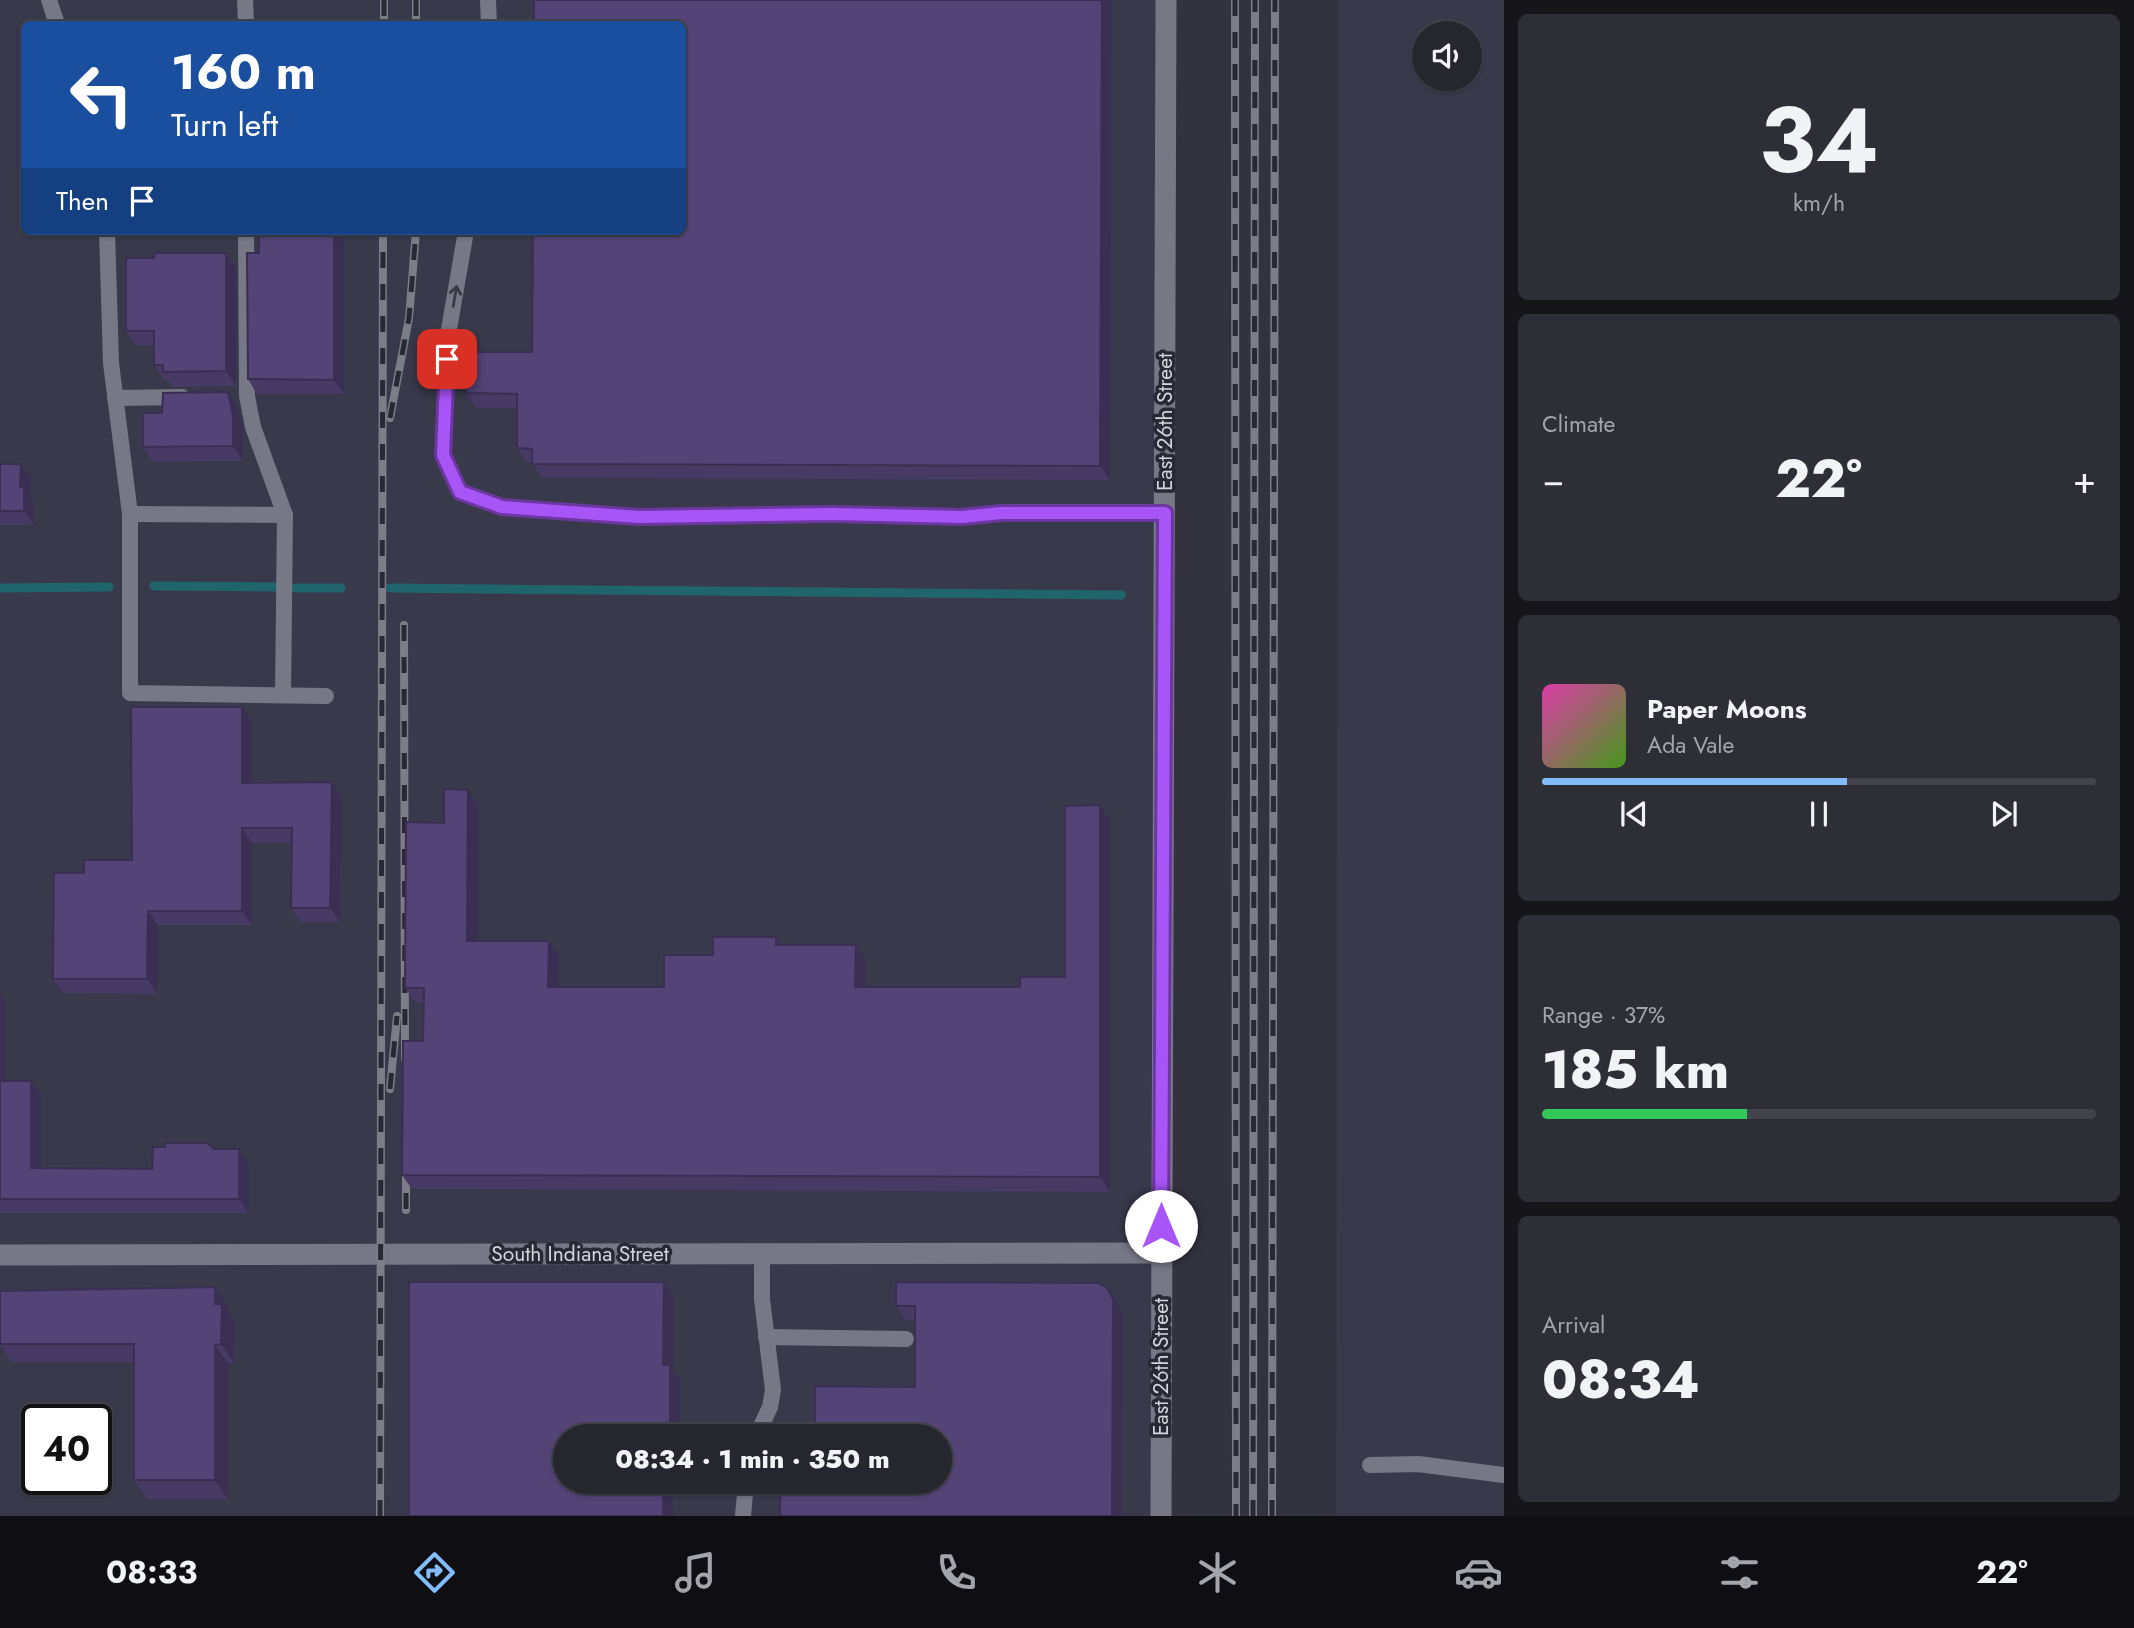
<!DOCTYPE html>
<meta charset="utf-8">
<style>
:root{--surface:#26262f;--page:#2e2e37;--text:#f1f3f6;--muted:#a4a5aa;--line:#42434b;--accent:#83bcfa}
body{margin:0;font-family:Jost,sans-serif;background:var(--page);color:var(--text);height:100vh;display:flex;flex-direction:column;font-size:26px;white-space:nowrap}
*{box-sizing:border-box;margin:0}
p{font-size:23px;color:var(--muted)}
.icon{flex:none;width:38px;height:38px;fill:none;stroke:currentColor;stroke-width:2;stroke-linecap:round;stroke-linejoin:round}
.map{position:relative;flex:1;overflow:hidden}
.drawer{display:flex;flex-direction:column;gap:14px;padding:14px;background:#15151a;width:630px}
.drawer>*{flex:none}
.top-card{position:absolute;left:21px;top:21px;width:665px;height:214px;border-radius:10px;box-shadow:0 2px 5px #0004,0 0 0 2px var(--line);background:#1a4fa0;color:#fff;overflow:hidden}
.buttons{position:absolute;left:1412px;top:21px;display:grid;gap:14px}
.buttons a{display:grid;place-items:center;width:70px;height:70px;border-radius:50%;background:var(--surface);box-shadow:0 2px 5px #0004,0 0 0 2px var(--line);font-size:35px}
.speed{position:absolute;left:21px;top:1404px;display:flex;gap:14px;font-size:35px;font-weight:700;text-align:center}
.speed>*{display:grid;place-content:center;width:91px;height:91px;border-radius:50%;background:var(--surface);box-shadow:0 2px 5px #0004,0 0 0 2px var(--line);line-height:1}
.speed .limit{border:4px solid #111;border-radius:10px;background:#fff;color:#111}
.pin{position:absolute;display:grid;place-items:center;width:60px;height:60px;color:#fff;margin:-30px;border-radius:14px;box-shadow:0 4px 10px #0006}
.me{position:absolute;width:77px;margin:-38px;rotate:0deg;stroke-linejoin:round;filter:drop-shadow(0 0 5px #0008)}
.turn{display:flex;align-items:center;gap:24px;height:147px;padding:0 35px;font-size:32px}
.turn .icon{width:91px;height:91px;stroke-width:2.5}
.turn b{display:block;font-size:49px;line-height:60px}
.then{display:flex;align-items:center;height:66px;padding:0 35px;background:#0003;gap:14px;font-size:26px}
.big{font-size:52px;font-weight:800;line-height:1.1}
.drawer .tile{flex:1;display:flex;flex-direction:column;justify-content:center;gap:10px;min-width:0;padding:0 24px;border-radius:10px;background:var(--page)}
.drawer .dial{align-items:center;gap:0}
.dial b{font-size:91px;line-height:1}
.song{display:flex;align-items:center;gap:21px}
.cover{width:84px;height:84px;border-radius:10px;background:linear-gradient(135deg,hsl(320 70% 55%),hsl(100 70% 35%))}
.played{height:7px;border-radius:4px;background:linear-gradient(90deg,var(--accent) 55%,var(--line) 55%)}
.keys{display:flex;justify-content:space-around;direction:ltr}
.heat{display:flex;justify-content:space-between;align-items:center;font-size:38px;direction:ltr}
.charge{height:10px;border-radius:5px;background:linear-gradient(90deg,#34c759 37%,var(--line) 0)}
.trip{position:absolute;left:553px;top:1424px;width:399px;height:70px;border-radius:35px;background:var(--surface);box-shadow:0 2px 5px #0004,0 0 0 2px var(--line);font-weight:800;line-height:70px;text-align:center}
.tab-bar{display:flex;height:112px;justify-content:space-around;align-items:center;background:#0f0f13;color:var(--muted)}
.tab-bar .icon{width:49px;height:49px}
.tab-bar .on{color:var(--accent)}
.tab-bar b{font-size:32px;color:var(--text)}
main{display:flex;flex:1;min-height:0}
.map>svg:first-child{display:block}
.built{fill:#383a4c;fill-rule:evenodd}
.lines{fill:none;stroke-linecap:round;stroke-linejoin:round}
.stream{stroke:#21656c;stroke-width:9}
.lane{stroke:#777886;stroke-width:16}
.street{stroke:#777886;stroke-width:21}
.secondary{stroke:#777886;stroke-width:21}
.rail-casing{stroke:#7c7d86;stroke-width:8}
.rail{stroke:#282934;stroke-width:5;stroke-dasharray:16;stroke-linecap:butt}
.wall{fill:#473a65}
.shaded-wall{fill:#3a2f53}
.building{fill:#534376;stroke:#3a2f53;stroke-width:2}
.oneway{stroke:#383944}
.route-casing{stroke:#6d37a1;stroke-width:18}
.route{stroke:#a855f7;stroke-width:12}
.labels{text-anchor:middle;stroke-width:7;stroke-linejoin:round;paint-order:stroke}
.street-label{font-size:21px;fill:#d4d5dc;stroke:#282934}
</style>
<main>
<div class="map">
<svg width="1504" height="1516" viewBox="0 0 1504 1516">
<rect width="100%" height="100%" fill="#32333f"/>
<g class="built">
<path d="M0,0H1155L1159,1516H0ZM24,24H682V231H24ZM37,1419H96V1479H37ZM565,1437H940V1482H565Z"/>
<path d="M1339,0H1504V1516H1336ZM1424,33H1470V79H1424Z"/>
</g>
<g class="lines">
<g class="stream">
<polyline points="154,586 275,587"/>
<polyline points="0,588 109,587"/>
<polyline points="295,588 341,588"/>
<polyline points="390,588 1121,595"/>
</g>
<g class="lane">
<polyline points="49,0 57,24"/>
<polyline points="245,0 246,24"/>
<polyline points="488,0 489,24"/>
<polyline points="107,231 111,363 130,514 130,693 326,696"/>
<polyline points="246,231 247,396 253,427 285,515 283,695"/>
<polyline points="466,231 448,335 443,455 460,492 502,507 639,517 833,514 962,517 1001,513 1165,513"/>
<polyline points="115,398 182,397"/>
<polyline points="130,514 285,515"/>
<polyline points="766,1337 906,1339"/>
<polyline points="756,1437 770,1407 773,1390 762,1299 762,1254"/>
<polyline points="1370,1465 1418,1464 1504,1475"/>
<polyline points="743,1516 746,1482"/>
</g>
<polyline class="street" points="0,1255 1161,1253"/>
<polyline class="secondary" points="1161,1516 1166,0"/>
<defs>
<g id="rail">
<polyline points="384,0 384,24"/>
<polyline points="416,0 416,24"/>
<polyline points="1235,0 1236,1516"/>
<polyline points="390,418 409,318 416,231"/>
<polyline points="404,625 405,1059"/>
<polyline points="390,1089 397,1016"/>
<polyline points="406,1161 406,1210"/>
<polyline points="380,1516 383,231"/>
<polyline points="1253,1516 1255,0"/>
<polyline points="1272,1516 1275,0"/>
</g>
</defs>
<use href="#rail" class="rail-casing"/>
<use href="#rail" class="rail"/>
</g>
<g class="wall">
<polygon points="534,0 1112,0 1110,480 542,478 532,463 527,463 517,448 517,408 476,408 466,393 532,352"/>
<polygon points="259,231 344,231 344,394 257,394 248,379 259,253"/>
<polygon points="226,253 236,267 236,386 173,387 168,380 164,380 154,365 154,345 136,345 126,331 154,258"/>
<polygon points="228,392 238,407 243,430 243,461 153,462 143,447"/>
<polygon points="0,464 31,478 30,497 34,501 34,525 0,525"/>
<polygon points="252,721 252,783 332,782 342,797 340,922 301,922 291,908 292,842 252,843 252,925 158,925 157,994 63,993 53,979 84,873 132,860"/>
<polygon points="478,805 477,941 549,941 559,955 558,987 664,987 713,955 776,937 782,945 856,945 866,960 865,987 1020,987 1065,977 1110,820 1110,1192 412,1189 402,1175 423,1041 424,1002 415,1002 405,988 444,823"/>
<polygon points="0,993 5,1001 5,1081 41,1095 41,1168 152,1169 214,1149 249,1163 249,1213 0,1213"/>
<polygon points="664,1282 674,1296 673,1371 680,1380 680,1437 565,1437 409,1516"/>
<polygon points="215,1287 228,1306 228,1313 235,1323 234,1363 228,1363 228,1499 147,1499 134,1480 134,1362 12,1362 0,1345 0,1291"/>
<polygon points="1107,1288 1117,1302 1123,1313 1122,1516 785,1435 815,1427 915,1387 915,1320 906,1320 896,1306"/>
</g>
<g class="shaded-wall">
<polygon points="1102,0 1112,0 1110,480 1100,466"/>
<polygon points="334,231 344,231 344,394 334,380"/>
<polygon points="226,253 236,267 236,386 226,371"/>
<polygon points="228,392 238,407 243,430 243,461 233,446"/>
<polygon points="21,464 31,478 30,497 34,501 34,525 24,511 20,487"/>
<polygon points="242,707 252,721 252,797 242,783"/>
<polygon points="332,782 342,797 340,922 330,908"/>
<polygon points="468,790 478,805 477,955 467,941"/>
<polygon points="1100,805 1110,820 1110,1192 1100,1177"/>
<polygon points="242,828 252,843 252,925 242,911"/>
<polygon points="148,911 158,925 157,994 147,979"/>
<polygon points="776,937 786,951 776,945"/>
<polygon points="549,941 559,955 558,1001 548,987"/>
<polygon points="856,945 866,960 865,1001 855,987"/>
<polygon points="0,993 5,1001 5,1095 0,1088"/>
<polygon points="31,1081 41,1095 41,1183 31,1168"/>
<polygon points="239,1149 249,1163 249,1213 239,1199"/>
<polygon points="664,1282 674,1296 673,1371 680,1380 680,1437 673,1437 670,1433 663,1365"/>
<polygon points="215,1287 228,1306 228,1313 235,1323 234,1363 221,1344 215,1304"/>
<polygon points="1107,1288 1117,1302 1123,1313 1122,1516 1112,1516"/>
<polygon points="215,1345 228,1363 228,1499 215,1480"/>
<rect x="663" y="1482" width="10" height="34"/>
</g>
<g class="building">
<polygon points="534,0 1102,0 1100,466 532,464 532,449 517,448 517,394 466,393 466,352 532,352 533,231 682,231 682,24 534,24"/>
<polygon points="259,231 334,231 334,380 248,379 247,253 259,253"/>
<polygon points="154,253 226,253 226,371 163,372 163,365 154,365 154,331 126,331 126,258 154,258"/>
<polygon points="228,392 233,416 233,446 143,447 143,413 162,413 163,393"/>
<polygon points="0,464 21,464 20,487 24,487 24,511 0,511"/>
<polygon points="131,707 242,707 242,783 332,782 330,908 291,908 292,828 242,828 242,911 148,911 147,979 53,979 54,873 84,873 84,860 132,860"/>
<polygon points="444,789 468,790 467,941 549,941 548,987 664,987 664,955 713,955 713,937 776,937 776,945 856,945 855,987 1020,987 1020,977 1065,977 1065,806 1100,805 1100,1177 402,1175 403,1041 423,1041 424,988 405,988 406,822 444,823"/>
<polygon points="0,1081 31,1081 31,1168 152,1169 153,1147 165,1147 165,1143 207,1143 214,1149 239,1149 239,1199 0,1199"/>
<polygon points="409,1282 664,1282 663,1365 670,1365 670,1433 663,1433 663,1437 565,1437 565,1482 663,1482 663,1516 409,1516"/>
<polygon points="896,1282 1098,1283 1107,1288 1113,1299 1112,1516 780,1516 780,1482 940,1482 940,1437 780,1437 780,1435 785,1435 785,1427 815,1427 815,1386 915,1387 915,1306 896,1306"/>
<polygon points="215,1287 215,1304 222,1304 221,1344 215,1345 215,1480 134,1480 134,1344 0,1344 0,1291"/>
</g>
<defs><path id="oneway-shaft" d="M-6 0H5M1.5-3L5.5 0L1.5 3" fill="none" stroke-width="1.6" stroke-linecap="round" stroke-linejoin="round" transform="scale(1.75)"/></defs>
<use class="oneway" href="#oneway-shaft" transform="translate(455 296) rotate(-80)"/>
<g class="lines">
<defs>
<polyline id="route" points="447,359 443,455 460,492 502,507 639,517 833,514 962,517 1001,513 1165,513 1161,1226"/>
</defs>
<use href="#route" class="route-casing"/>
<use href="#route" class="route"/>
</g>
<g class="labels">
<g class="street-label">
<text transform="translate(1165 422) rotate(-90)" y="7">East 26th Street</text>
<text x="580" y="1261">South Indiana Street</text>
<text transform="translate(1161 1367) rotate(-90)" y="7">East 26th Street</text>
</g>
</g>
</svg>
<div class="buttons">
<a><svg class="icon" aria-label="sound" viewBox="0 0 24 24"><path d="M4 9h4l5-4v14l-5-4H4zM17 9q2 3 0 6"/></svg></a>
</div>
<div class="speed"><div class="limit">40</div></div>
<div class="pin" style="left:447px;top:359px;background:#d93025"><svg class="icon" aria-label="arrive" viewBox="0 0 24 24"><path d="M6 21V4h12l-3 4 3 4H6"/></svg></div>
<svg class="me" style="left:1161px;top:1226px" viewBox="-20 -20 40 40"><circle r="19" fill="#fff"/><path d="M0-13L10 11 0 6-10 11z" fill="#a855f7"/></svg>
<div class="trip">08:34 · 1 min · 350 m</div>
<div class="top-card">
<div class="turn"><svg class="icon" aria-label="left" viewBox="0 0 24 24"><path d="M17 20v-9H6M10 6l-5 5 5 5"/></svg><div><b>160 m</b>Turn left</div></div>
<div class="then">Then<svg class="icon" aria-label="arrive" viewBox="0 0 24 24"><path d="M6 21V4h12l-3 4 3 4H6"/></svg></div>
</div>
</div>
<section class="drawer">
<div class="tile dial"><b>34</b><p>km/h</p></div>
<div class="tile"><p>Climate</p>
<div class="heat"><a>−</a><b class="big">22°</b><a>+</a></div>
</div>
<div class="tile">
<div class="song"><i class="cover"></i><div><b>Paper Moons</b><p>Ada Vale</p></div></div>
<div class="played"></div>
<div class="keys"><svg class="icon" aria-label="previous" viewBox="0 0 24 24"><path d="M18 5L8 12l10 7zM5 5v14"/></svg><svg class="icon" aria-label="pause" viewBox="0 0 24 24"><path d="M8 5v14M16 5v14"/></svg><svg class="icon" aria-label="next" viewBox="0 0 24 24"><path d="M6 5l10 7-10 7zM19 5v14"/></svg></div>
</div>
<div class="tile"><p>Range · 37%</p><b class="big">185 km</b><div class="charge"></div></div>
<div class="tile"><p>Arrival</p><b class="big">08:34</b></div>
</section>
</main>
<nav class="tab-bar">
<b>08:33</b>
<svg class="icon on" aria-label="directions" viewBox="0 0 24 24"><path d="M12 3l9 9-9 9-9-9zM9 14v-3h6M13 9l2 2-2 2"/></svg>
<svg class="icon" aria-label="music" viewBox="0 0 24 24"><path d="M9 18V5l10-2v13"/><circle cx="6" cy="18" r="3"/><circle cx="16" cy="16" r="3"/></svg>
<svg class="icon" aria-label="phone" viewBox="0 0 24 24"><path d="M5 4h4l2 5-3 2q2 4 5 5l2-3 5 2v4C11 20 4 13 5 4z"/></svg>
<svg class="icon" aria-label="climate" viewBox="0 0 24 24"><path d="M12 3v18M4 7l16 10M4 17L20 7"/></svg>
<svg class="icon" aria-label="car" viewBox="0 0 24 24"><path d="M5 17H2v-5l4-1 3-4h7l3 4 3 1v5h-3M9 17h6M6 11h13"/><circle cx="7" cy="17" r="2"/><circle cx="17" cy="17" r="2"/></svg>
<svg class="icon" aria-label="filters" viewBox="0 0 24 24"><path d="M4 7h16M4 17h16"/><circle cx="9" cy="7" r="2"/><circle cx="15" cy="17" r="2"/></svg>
<b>22°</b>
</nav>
